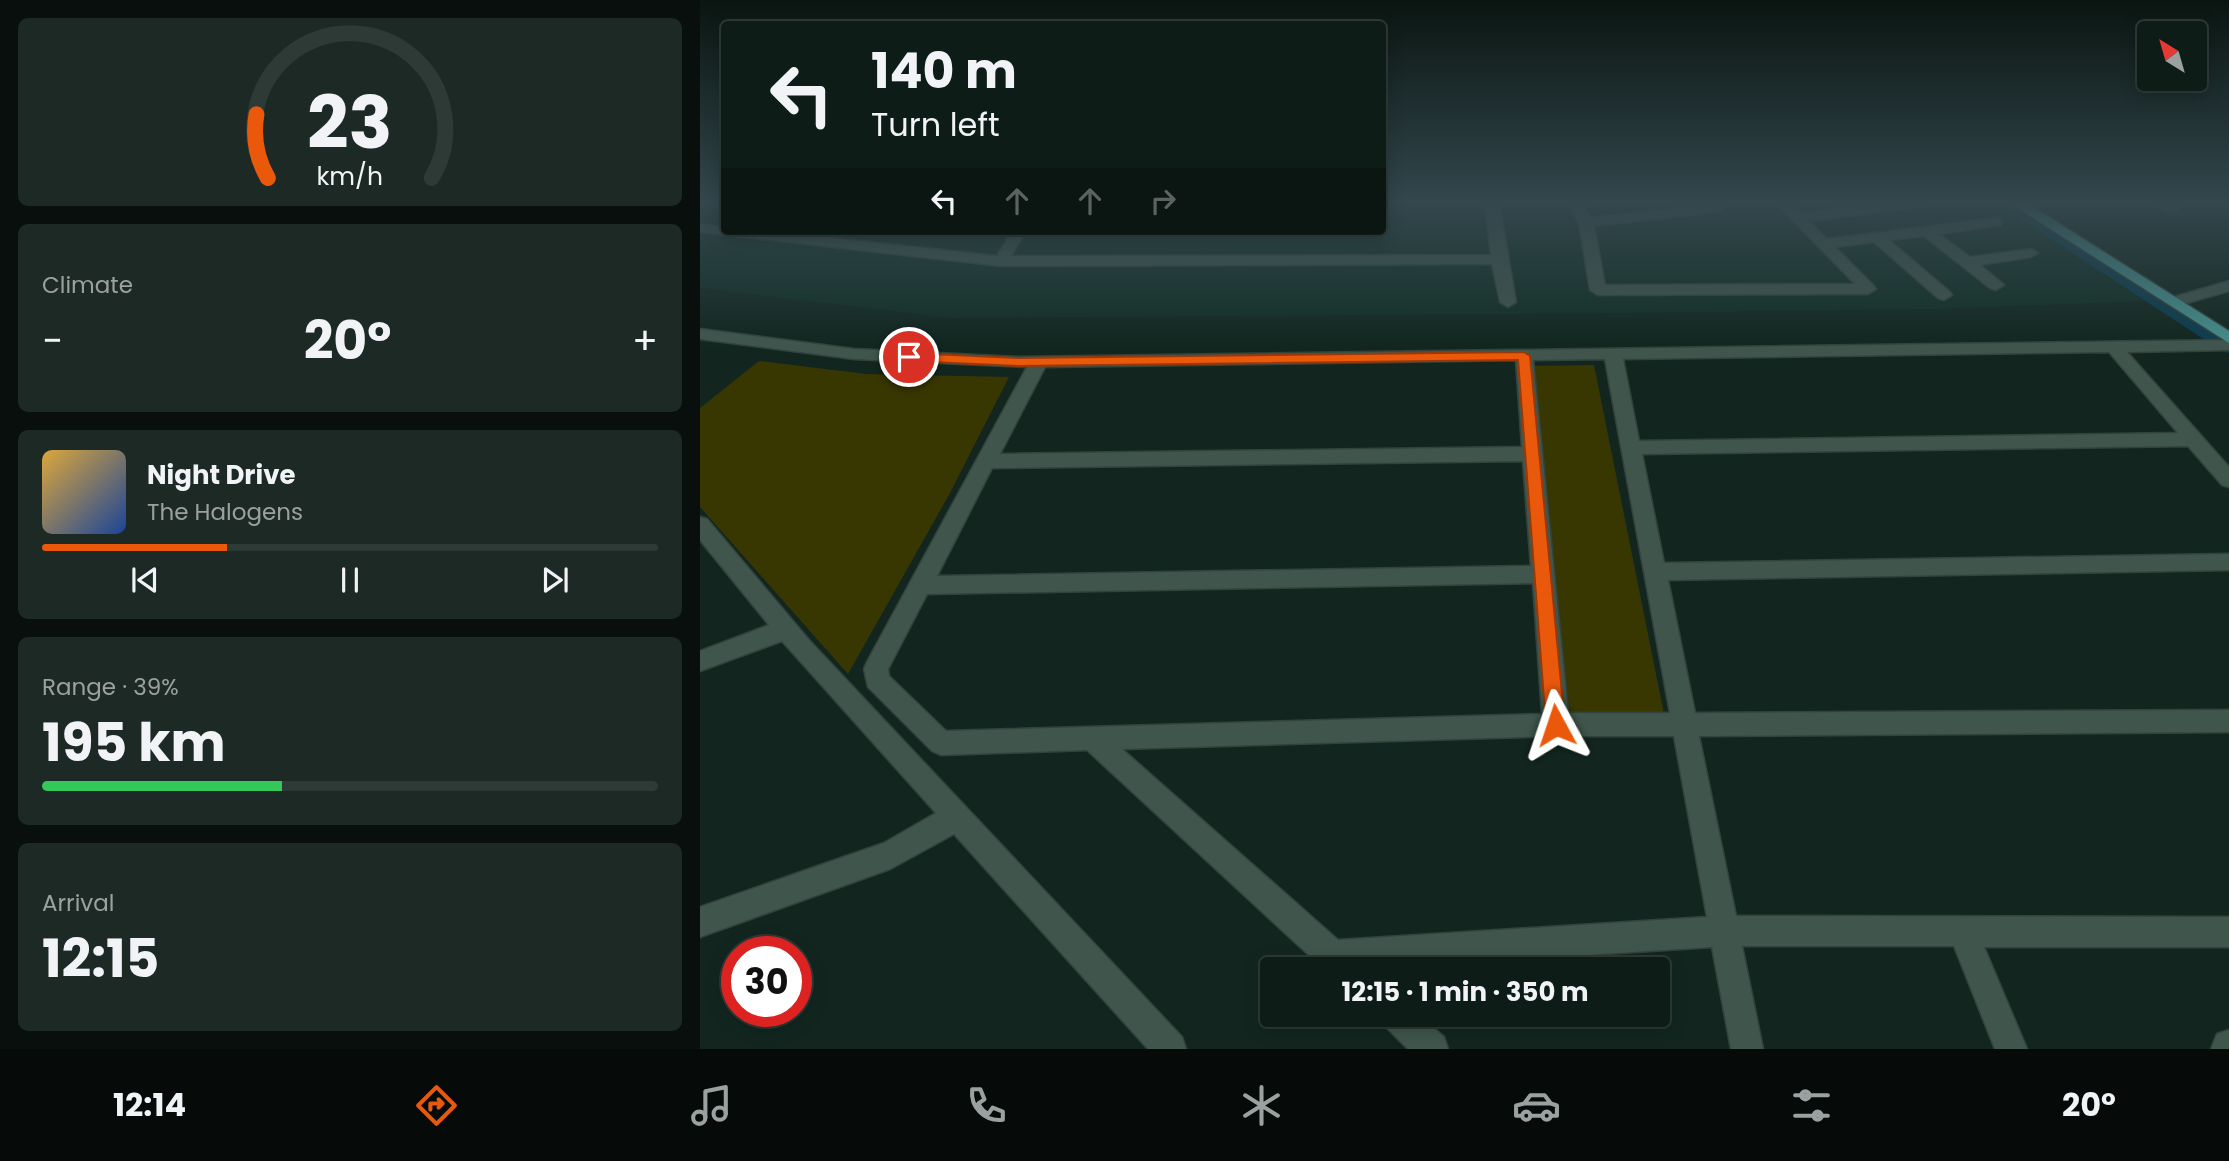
<!DOCTYPE html>
<meta charset="utf-8">
<style>
:root{--surface:#0e1c17;--page:#1c2924;--text:#f1f3f6;--muted:#9ba1a1;--line:#2e3a36;--accent:#ea580c}
body{margin:0;font-family:Poppins,sans-serif;background:var(--page);color:var(--text);height:100vh;display:flex;flex-direction:column;font-size:26px;white-space:nowrap}
*{box-sizing:border-box;margin:0}
p{font-size:23px;color:var(--muted)}
.icon{flex:none;width:38px;height:38px;fill:none;stroke:currentColor;stroke-width:2;stroke-linecap:round;stroke-linejoin:round}
.map{position:relative;flex:1;overflow:hidden}
.drawer{display:flex;flex-direction:column;gap:18px;padding:18px;background:#080f0d;width:700px}
.drawer>*{flex:none}
.guide{position:absolute;left:21px;top:21px;width:665px;height:214px;border-radius:7px;box-shadow:0 4px 18px #0003,0 0 0 2px var(--line);background:#0e1c17;color:var(--text);overflow:hidden}
.needle{width:46px;rotate:323deg}
.buttons{position:absolute;left:1437px;top:21px;display:grid;gap:14px}
.buttons a{display:grid;place-items:center;width:70px;height:70px;border-radius:7px;background:var(--surface);box-shadow:0 4px 18px #0003,0 0 0 2px var(--line);font-size:35px}
.speed{position:absolute;left:21px;top:936px;display:flex;gap:14px;font-size:35px;font-weight:700;text-align:center}
.speed>*{display:grid;place-content:center;width:91px;height:91px;border-radius:50%;background:var(--surface);box-shadow:0 4px 18px #0003,0 0 0 2px var(--line);line-height:1}
.speed .limit{border:10px solid #d22;background:#fff;color:#111}
.pin{position:absolute;display:grid;place-items:center;width:60px;height:60px;color:#fff;margin:-30px;border:4px solid #fff;border-radius:50%;box-shadow:0 2px 7px #0007}
.me{position:absolute;width:77px;margin:-38px;rotate:355deg;stroke-linejoin:round;filter:drop-shadow(0 0 5px #0008)}
.turn{display:flex;align-items:center;gap:24px;height:147px;padding:0 35px;font-size:32px}
.turn .icon{width:91px;height:91px;stroke-width:2.5}
.turn b{display:block;font-size:49px;line-height:60px}
.lanes{display:flex;align-items:center;height:66px;padding:0 35px;background:#0003;justify-content:center;gap:35px;direction:ltr}
.lanes .off{opacity:.35}
.big{font-size:52px;font-weight:700;line-height:1.1}
.drawer .widget{flex:1;display:flex;flex-direction:column;justify-content:center;gap:10px;min-width:0;padding:0 24px;border-radius:10px;background:var(--page)}
.drawer .dial{align-items:center;gap:0}
.dial svg{height:182px;overflow:visible;fill:none;stroke:var(--line);stroke-width:7;stroke-linecap:round;text-anchor:middle}
.dial text{fill:var(--text);stroke:none}
.song{display:flex;align-items:center;gap:21px}
.cover{width:84px;height:84px;border-radius:10px;background:linear-gradient(135deg,hsl(40 70% 55%),hsl(220 70% 35%))}
.played{height:7px;border-radius:4px;background:linear-gradient(90deg,var(--accent) 30%,var(--line) 30%)}
.keys{display:flex;justify-content:space-around;direction:ltr}
.heat{display:flex;justify-content:space-between;align-items:center;font-size:38px;direction:ltr}
.charge{height:10px;border-radius:5px;background:linear-gradient(90deg,#34c759 39%,var(--line) 0)}
.trip{position:absolute;left:560px;top:957px;width:410px;height:70px;border-radius:7px;background:var(--surface);box-shadow:0 4px 18px #0003,0 0 0 2px var(--line);font-weight:700;line-height:70px;text-align:center}
.menu{display:flex;height:112px;justify-content:space-around;align-items:center;background:#060b09;color:var(--muted)}
.menu .icon{width:49px;height:49px}
.menu .active{color:var(--accent)}
.menu b{font-size:32px;color:var(--text)}
main{display:flex;flex:1;min-height:0}
.map>svg:first-child{display:block}
.built{fill:#112e24}
.green{fill:#383702}
.lines{fill:none;stroke-linecap:round;stroke-linejoin:round}
.canal{fill:#0d3c4f;fill-rule:evenodd}
.minor-casing{stroke:#33423c;stroke-width:3}
.major-casing{stroke:#33423c;stroke-width:3}
.minor{fill:#40564d;fill-rule:evenodd}
.major{fill:#468e8d;fill-rule:evenodd}
.route{fill:#ea580c;stroke:#983908;stroke-width:2}
</style>
<main>
<section class="drawer">
<div class="widget dial"><svg viewBox="0 0 100 80">
<path d="M14 69A42 42 0 1 1 86 69"/>
<path d="M14 69A42 42 0 0 1 9 41" stroke="#ea580c"/>
<text x="50" y="56" font-size="32" font-weight="700">23</text>
<text x="50" y="72" font-size="11">km/h</text>
</svg></div>
<div class="widget"><p>Climate</p>
<div class="heat"><a>−</a><b class="big">20°</b><a>+</a></div>
</div>
<div class="widget">
<div class="song"><i class="cover"></i><div><b>Night Drive</b><p>The Halogens</p></div></div>
<div class="played"></div>
<div class="keys"><svg class="icon" aria-label="previous" viewBox="0 0 24 24"><path d="M18 5L8 12l10 7zM5 5v14"/></svg><svg class="icon" aria-label="pause" viewBox="0 0 24 24"><path d="M8 5v14M16 5v14"/></svg><svg class="icon" aria-label="next" viewBox="0 0 24 24"><path d="M6 5l10 7-10 7zM19 5v14"/></svg></div>
</div>
<div class="widget"><p>Range · 39%</p><b class="big">195 km</b><div class="charge"></div></div>
<div class="widget"><p>Arrival</p><b class="big">12:15</b></div>
</section>
<div class="map">
<svg width="1529" height="1049" viewBox="0 0 1529 1049">
<rect width="100%" height="100%" fill="#12261f"/>
<polygon class="built" points="0,202 24,202 24,231 682,231 683,202 1292,202 1449,301 1238,309 936,313 251,318 0,288"/>
<g class="green">
<polygon points="59,361 166,374 309,377 250,493 148,674 0,507 0,408"/>
<polygon points="894,365 964,714 869,716 828,366"/>
</g>
<g class="lines">
<polygon class="canal" points="1294,202 1314,202 1529,338 1529,353 1522,351"/>
<defs>
<g id="minor">
<polygon points="785,202 799,202 816,302 808,307 800,302 792,264 301,266 0,232 0,224 24,227 24,231 66,231 297,256 312,231 326,231 311,256 791,255"/>
<polygon points="867,202 881,202 890,218 1017,204 1024,208 1017,212 894,226 905,285 1155,284 1075,202 1090,202 1101,213 1189,202 1233,202 1226,206 1109,221 1127,239 1296,218 1301,219 1301,225 1239,234 1270,257 1331,249 1338,253 1331,257 1280,265 1304,285 1296,290 1290,288 1224,236 1189,240 1250,292 1252,295 1244,300 1238,298 1174,242 1135,247 1174,286 1176,289 1168,294 898,295 890,290 879,223"/>
<polygon points="1447,202 1470,202 1480,208 1473,212"/>
<polygon points="1529,281 1529,291 1473,307 1465,302 1467,299"/>
<path d="M0,329L154,349L318,357L1529,340V350L1427,352L1529,467V487L1522,485L1488,446L942,454L964,563L1529,554V570L968,580L995,713L1529,710V732L999,736L1036,916L1529,917V947H1284L1327,1049H1295L1254,946H1042L1063,1049H1031L1012,947L662,970H625L387,750L241,755L232,751L168,687L164,669L167,662L327,367L154,359L0,339ZM1409,352L1478,433L939,441L923,359ZM905,359L970,713H868L833,360ZM816,360L822,447L300,454L345,367ZM823,461L831,566L237,576L292,468ZM833,583L842,714L246,731L189,676L188,669L227,594ZM856,736H974L1007,917L638,940L422,749Z"/>
<polygon points="0,517 7,519 109,640 482,1037 486,1049 448,1049 254,834 190,869 0,937 0,907 184,843 236,813 82,641 0,671 0,651 69,625 0,540"/>
<polygon points="680,1015 719,1015 744,1037 748,1049 708,1049 685,1026"/>
<polygon points="1529,1030 1529,1049 1511,1049 1517,1034"/>
</g>
<polygon id="major" points="1308,202 1325,202 1529,331 1529,343"/>
</defs>
<use href="#minor" class="minor-casing"/>
<use href="#major" class="major-casing"/>
<use href="#minor" class="minor"/>
<use href="#major" class="major"/>
</g>
<linearGradient id="sky" x2="0" y2="1"><stop stop-color="#0a1511"/><stop offset="0.58" stop-color="#33474d"/><stop offset="1" stop-color="#33474d" stop-opacity="0"/></linearGradient>
<rect width="1529" height="349" fill="url(#sky)"/>
<polygon class="route" points="824,352 830,356 865,725 862,731 856,733 849,731 846,725 818,360 318,366 209,361 203,357 209,353 318,358"/>
</svg>
<div class="buttons">
<a><svg class="needle" viewBox="-14 -14 28 28"><path d="M0-13l5 13h-10z" fill="#e53935"/><path d="M0 13l5-13h-10z" fill="#9ba1a1"/></svg></a>
</div>
<div class="speed"><div class="limit">30</div></div>
<div class="pin" style="left:209px;top:357px;background:#d93025"><svg class="icon" aria-label="arrive" viewBox="0 0 24 24"><path d="M6 21V4h12l-3 4 3 4H6"/></svg></div>
<svg class="me" style="left:856px;top:725px" viewBox="-20 -20 40 40"><path d="M0-17L14 15 0 8-14 15z" fill="#ea580c" stroke="#fff" stroke-width="4"/></svg>
<div class="trip">12:15 · 1 min · 350 m</div>
<div class="guide">
<div class="turn"><svg class="icon" aria-label="left" viewBox="0 0 24 24"><path d="M17 20v-9H6M10 6l-5 5 5 5"/></svg><div><b>140 m</b>Turn left</div></div>
<div class="lanes"><svg class="icon" aria-label="left" viewBox="0 0 24 24"><path d="M17 20v-9H6M10 6l-5 5 5 5"/></svg><svg class="icon off" aria-label="ahead" viewBox="0 0 24 24"><path d="M12 20V5M6 11l6-6 6 6"/></svg><svg class="icon off" aria-label="ahead" viewBox="0 0 24 24"><path d="M12 20V5M6 11l6-6 6 6"/></svg><svg class="icon off" aria-label="right" viewBox="0 0 24 24"><path d="M7 20v-9h11M14 6l5 5-5 5"/></svg></div>
</div>
</div>
</main>
<nav class="menu">
<b>12:14</b>
<svg class="icon active" aria-label="directions" viewBox="0 0 24 24"><path d="M12 3l9 9-9 9-9-9zM9 14v-3h6M13 9l2 2-2 2"/></svg>
<svg class="icon" aria-label="music" viewBox="0 0 24 24"><path d="M9 18V5l10-2v13"/><circle cx="6" cy="18" r="3"/><circle cx="16" cy="16" r="3"/></svg>
<svg class="icon" aria-label="phone" viewBox="0 0 24 24"><path d="M5 4h4l2 5-3 2q2 4 5 5l2-3 5 2v4C11 20 4 13 5 4z"/></svg>
<svg class="icon" aria-label="climate" viewBox="0 0 24 24"><path d="M12 3v18M4 7l16 10M4 17L20 7"/></svg>
<svg class="icon" aria-label="car" viewBox="0 0 24 24"><path d="M5 17H2v-5l4-1 3-4h7l3 4 3 1v5h-3M9 17h6M6 11h13"/><circle cx="7" cy="17" r="2"/><circle cx="17" cy="17" r="2"/></svg>
<svg class="icon" aria-label="filters" viewBox="0 0 24 24"><path d="M4 7h16M4 17h16"/><circle cx="9" cy="7" r="2"/><circle cx="15" cy="17" r="2"/></svg>
<b>20°</b>
</nav>
